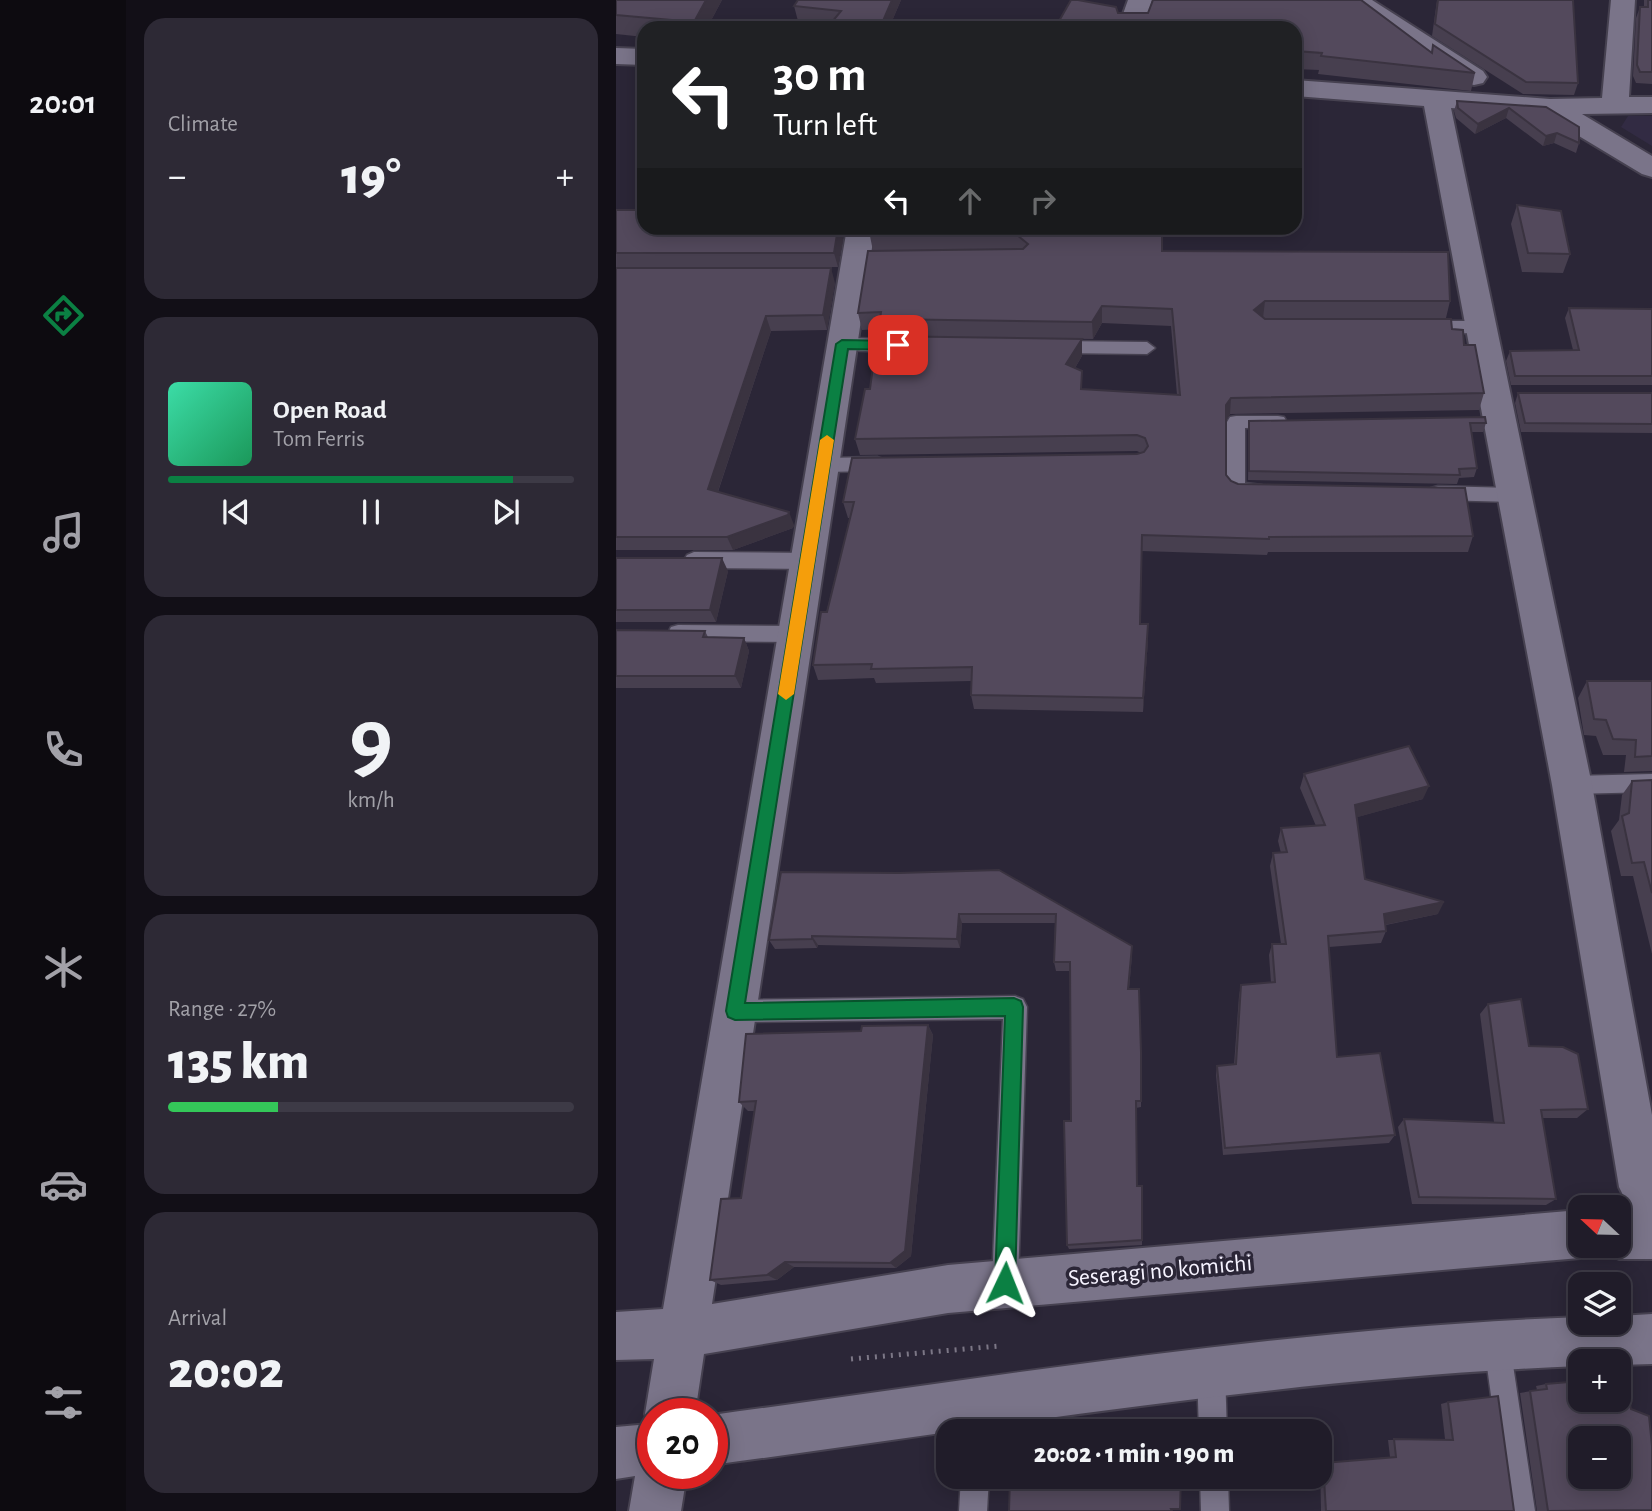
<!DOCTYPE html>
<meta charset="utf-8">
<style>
:root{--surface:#201c29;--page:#2d2935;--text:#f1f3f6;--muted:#a2a1a8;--line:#3d3a46;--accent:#0b8043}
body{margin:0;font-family:"Alegreya Sans",sans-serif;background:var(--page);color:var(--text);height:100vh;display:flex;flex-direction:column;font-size:26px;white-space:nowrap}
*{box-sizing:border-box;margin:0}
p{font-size:23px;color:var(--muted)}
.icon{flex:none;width:38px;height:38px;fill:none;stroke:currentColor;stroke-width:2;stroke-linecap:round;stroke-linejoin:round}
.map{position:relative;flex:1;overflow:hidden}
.drawer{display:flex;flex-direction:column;gap:18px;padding:18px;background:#120f17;width:490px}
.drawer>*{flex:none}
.hud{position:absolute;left:21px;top:21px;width:665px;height:214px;border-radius:21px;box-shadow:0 4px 18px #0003,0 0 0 2px var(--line);background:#202124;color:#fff;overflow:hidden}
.needle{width:46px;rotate:292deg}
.fabs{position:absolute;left:952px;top:1195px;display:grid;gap:14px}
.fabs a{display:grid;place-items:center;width:63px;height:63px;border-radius:14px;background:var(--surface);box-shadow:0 4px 18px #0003,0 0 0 2px var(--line);font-size:35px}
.speed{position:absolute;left:21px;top:1398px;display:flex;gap:14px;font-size:35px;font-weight:700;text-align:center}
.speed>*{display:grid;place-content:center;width:91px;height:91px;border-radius:50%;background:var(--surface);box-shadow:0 4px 18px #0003,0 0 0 2px var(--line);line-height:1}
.speed .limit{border:10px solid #d22;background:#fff;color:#111}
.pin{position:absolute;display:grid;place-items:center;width:60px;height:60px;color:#fff;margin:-30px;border-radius:14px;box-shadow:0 4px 10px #0006}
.me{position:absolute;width:77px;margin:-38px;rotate:2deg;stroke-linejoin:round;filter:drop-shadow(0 0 5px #0008)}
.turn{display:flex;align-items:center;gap:24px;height:147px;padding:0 21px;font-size:32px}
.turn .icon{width:91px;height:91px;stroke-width:2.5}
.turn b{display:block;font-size:49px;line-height:60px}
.lanes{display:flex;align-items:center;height:66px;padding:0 21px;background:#0003;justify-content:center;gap:35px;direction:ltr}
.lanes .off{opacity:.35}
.big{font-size:52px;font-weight:800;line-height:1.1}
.drawer .card{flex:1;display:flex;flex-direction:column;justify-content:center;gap:10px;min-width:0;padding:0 24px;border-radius:21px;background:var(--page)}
.drawer .dial{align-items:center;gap:0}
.dial b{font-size:91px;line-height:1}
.song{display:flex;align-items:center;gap:21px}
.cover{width:84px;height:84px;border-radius:10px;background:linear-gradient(135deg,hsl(160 70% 55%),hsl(150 70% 35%))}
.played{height:7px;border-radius:4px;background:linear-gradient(90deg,var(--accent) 85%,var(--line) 85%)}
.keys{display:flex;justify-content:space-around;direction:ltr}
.heat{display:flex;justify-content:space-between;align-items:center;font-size:38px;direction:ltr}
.charge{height:10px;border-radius:5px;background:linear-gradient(90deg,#34c759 27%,var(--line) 0)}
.trip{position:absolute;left:320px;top:1419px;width:396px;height:70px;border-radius:21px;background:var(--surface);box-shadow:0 4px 18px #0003,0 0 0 2px var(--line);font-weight:800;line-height:70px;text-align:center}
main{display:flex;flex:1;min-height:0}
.tab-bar{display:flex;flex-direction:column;width:126px;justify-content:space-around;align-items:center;background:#0d0b10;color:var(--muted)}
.tab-bar .icon{width:49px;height:49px}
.tab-bar .active{color:var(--accent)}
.tab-bar b{font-size:32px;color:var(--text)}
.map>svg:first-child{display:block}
.built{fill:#322b43}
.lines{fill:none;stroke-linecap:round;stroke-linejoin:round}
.lane-casing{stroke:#464150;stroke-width:3}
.street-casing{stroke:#464150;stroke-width:4}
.path{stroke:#7c7786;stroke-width:5;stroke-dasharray:2 6;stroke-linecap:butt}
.lane{fill:#7a7489;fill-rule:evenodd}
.street{fill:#7a7489;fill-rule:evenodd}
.wall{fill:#473f4f}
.shaded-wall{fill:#3a3340}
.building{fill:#53495c;stroke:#3a3340;stroke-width:2;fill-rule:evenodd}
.route{fill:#0b8043;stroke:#07532c;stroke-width:2}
.slow{fill:#f59e0b}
.labels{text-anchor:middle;stroke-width:7;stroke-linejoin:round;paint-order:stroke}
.near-street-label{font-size:24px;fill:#f6f3ff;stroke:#2b2637}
</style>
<main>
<nav class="tab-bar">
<b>20:01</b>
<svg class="icon active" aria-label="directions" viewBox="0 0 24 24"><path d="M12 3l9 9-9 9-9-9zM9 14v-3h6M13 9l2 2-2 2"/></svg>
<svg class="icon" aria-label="music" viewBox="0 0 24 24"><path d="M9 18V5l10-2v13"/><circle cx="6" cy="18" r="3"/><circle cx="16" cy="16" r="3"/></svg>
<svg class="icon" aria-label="phone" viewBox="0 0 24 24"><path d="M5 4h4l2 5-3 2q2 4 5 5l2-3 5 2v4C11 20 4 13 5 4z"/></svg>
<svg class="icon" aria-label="climate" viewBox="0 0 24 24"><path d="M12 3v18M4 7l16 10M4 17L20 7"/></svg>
<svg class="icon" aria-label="car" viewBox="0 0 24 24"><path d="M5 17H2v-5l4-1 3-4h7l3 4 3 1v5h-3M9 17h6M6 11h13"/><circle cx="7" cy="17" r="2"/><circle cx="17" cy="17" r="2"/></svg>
<svg class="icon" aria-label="filters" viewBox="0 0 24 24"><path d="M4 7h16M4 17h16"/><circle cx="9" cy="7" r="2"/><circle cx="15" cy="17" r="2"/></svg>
</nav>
<section class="drawer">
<div class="card"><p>Climate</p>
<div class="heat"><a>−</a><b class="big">19°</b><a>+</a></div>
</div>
<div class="card">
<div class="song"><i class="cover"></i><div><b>Open Road</b><p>Tom Ferris</p></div></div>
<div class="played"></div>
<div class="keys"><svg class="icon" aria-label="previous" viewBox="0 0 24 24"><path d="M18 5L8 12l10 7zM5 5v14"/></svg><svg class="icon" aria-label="pause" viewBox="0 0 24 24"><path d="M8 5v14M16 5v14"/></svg><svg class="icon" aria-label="next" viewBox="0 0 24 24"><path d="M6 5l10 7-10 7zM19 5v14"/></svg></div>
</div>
<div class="card dial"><b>9</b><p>km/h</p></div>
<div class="card"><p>Range · 27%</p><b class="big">135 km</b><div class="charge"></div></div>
<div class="card"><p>Arrival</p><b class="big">20:02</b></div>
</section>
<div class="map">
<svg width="1036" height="1511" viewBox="0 0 1036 1511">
<rect width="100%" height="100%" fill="#2b2637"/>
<polygon class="built" points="1012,116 1036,116 1036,146 1005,127"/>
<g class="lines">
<defs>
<g id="lane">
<path d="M807,321H866L874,327C867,336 806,336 799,327Z"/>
<path d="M227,338L287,339L295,345C288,354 226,353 219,344Z"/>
<polygon points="439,341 531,342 539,348 531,354 439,353 431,347"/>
<path d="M620,416H662L668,417L671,422L668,427L629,428V483L646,485L649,490L646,495C636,498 624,498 614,495L611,490V422L614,417Z"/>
<polygon points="261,457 267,459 270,464 267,469 261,471 207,472 201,470 198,465 201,460 207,458"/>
<polygon points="822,486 897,488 904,490 906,495 904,500 897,502 822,500 815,498 813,493 815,488"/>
<polygon points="78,552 192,553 199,556 202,561 199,566 192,569 78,568 71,565 68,560 71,555"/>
<polygon points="62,625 180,626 187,628 190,634 187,640 180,642 62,641 55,639 52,633 55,627"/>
<polygon points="1036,774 1036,792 956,794 948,792 945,785 948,778 956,776"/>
<polygon points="399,996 407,999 411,1007 402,1283 398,1292 389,1296 380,1292 376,1283 387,1019 119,1022 111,1019 107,1011 111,1003 119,1000"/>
<polygon points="881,1332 890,1336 894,1345 919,1511 891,1511 868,1345 872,1336"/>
<polygon points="595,1358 605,1362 609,1372 611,1432 583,1432 581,1372 585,1362"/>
<polygon points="345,1477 373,1477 371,1511 343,1511"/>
<polygon points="584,1477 612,1477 613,1511 585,1511"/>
</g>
<g id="street">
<polygon points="512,0 536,0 528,28 502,28"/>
<polygon points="727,0 756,0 867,71 871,77 867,83 858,85 849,83 730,5"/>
<polygon points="995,0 1019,0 1013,97 1036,97 1036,113 966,114 1036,156 1036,177 1026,174 928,115 835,108 976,785 1036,1115 1036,1259 1003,1259 986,1252 984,1246 1003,1246 1003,1212 1015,1211 1003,1187 936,785 808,106 679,96 679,80 934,99 986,98"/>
<polygon points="0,48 28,49 28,65 0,64"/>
<polygon points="231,228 259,228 96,1304 332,1265 964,1210 964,1246 983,1246 981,1251 964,1258 332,1313 88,1354 79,1414 37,1414 37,1474 71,1474 65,1511 13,1511 19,1476 0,1479 0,1427 33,1424 29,1414 38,1359 0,1360 0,1312 47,1309"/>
<path d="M1036,1314V1364L1003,1365V1362H964V1366C672,1378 384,1426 96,1465V1415C384,1376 673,1328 964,1317V1323H1003V1316Z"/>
</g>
</defs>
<use href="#lane" class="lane-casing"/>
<use href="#street" class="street-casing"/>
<polyline class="path" points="235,1359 383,1346"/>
<use href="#lane" class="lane"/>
<use href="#street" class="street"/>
</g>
<g class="wall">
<polygon points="0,0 106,0 91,28 28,28 28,37 0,34"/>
<polygon points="182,0 285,0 273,28 211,28 214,25 182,21 178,6"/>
<polygon points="455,0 462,0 500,7 502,13 532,13 537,0 745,0 815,53 817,45 859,73 855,91 702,74 703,70 679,69 679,28 439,28"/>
<polygon points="821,0 957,0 962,83 958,95 907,94 816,36"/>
<polygon points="1028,0 1036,0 1036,84 1020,83 1017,76 1020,18 1024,7 1028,7"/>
<polygon points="841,101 930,107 963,143 960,153 938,143 927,146 890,118 859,134 840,118 838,111"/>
<polygon points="901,205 954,254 947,273 906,272 895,224"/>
<polygon points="0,210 28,228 226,228 228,233 222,267 0,267"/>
<polygon points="546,228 546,251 834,301 830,318 836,329 848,345 868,393 863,410 614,414 610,420 610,475 615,481 622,484 857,536 852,552 652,552 651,555 525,551 524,624 532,639 527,712 358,709 355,695 355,681 260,683 258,678 202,680 197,665 234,518 232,518 227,502 525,453 521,451 244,455 239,439 254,389 466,356 459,368 466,389 561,395 555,326 486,323 477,339 268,336 266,329 246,330 242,313 257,251 254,236"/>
<polygon points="0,268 219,283 211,330 155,331 102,492 178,525 177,528 117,550 0,550"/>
<polygon points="953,308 1036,309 1036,385 895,385 890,361 894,351 957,350 949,318"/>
<polygon points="902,393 1036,393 1036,433 905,432 899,403"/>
<polygon points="633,421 870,423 867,432 855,432 861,468 858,477 843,478 841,484 632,480"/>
<polygon points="0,558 112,571 100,622 0,622"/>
<polygon points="0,630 89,631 92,637 128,638 133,651 125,688 0,688"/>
<polygon points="971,681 1036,681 1036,771 1008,772 1010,755 987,755 980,736 968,735 962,698"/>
<polygon points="688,774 807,799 741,817 749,879 822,914 770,925 770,931 765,943 713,947 721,1057 779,1135 773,1143 607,1155 600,1075 601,1066 618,1065 623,996 625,985 655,983 653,955 656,944 665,944 654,866 657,853 665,853 662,841 665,828 700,826 684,788"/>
<polygon points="1036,780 1036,954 1017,876 1005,876 995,831 1003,820 1006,795 1016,781"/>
<polygon points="383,870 516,955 513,989 525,1052 525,1107 520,1108 521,1186 526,1186 526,1245 453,1249 451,1245 455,1121 454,971 440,971 438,962 439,923 346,923 344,948 202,945 201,948 159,949 153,940 283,873"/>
<polygon points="872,1004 913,1046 972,1109 961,1118 926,1118 940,1199 930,1205 796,1204 782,1127 788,1119 878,1122 864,1014"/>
<polygon points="312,1025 317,1035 295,1256 280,1268 178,1267 161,1280 105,1285 94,1280 125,1198 139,1111 132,1111 123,1102 245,1031"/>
<polygon points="930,1384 1033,1511 921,1511 904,1393 921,1390 920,1386"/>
<polygon points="832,1402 898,1511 705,1511 704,1463 774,1457 772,1440 829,1439 825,1404"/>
</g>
<g class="shaded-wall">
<polygon points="90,0 106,0 91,28 80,28 78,22"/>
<polygon points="276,0 285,0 273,28 264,28"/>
<polygon points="893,108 890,118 859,134 862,124"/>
<polygon points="941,133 938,143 927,146 930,136"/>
<polygon points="222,228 226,228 228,233 222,267 218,253"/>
<polygon points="215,268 219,283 211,330 207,315"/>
<polygon points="649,301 647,318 638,310"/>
<polygon points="486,306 486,323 477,339 476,322"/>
<polygon points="150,316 155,331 98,503 92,489"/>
<polygon points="466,339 466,356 451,381 450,364"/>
<polygon points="615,398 614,414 608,422 610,405"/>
<polygon points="173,512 178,525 177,528 117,550 111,537"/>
<polygon points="106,558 112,571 100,622 94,610"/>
<polygon points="532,624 532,639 527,712 527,698"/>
<polygon points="128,638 133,651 125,688 119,676"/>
<polygon points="813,786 807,799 735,819 739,805"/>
<polygon points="828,902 822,914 763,926 768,914"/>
<polygon points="343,914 346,923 344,948 341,939"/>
<polygon points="196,936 202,945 201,948 196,939"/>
<polygon points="312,1025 317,1035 295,1256 280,1268 274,1263"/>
<polygon points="169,1262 178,1267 161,1280 151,1275"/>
</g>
<g class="building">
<polygon points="0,0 90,0 78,22 0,15"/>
<polygon points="182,0 276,0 264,28 211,28 225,11 178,6"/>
<polygon points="455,0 462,0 500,7 502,13 532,13 537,0 745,0 816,53 817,45 859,73 705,56 706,53 679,51 679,28 439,28"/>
<polygon points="822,0 957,0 962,83 910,82 819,24"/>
<polygon points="1032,0 1036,0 1036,72 1024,72 1021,65 1024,7 1032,7"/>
<polygon points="841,101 930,107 963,127 963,143 941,133 930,136 893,108 862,124 842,108"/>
<polygon points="901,205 945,211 954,254 912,253"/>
<polygon points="0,210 28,210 28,228 222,228 218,253 0,253"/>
<polygon points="255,228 546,228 546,251 832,252 834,301 649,301 638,310 649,319 835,319 836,329 847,330 848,345 859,345 868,393 615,398 610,405 610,475 615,481 622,484 849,488 857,536 653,537 653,539 526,535 524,624 532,624 527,698 355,695 356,667 255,669 256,664 197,665 205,612 211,612 238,502 227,502 236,458 521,454 528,452 532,446 529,438 521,435 239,439 249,389 254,389 261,336 466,339 450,364 466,371 465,389 564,395 556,309 486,306 476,322 264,319 265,312 242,313 252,251 407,249 412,244 401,235 254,236"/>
<polygon points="0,268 215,268 207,315 150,316 92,489 173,512 172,515 111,537 0,537"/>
<polygon points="953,308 1036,309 1036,376 899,376 894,351 963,350"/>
<polygon points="902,393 1036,393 1036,424 909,423"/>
<polygon points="869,417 870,423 854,423 861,468 843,469 844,475 633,471 633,421"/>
<polygon points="0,558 106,558 94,610 0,610"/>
<polygon points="0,630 89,631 87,637 128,638 119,676 0,676"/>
<polygon points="971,681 1036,681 1036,756 1019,757 1020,740 997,739 990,720 978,719"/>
<polygon points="793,746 813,786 739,805 749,879 828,902 768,914 770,931 712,936 721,1057 764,1053 779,1135 609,1148 601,1066 620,1064 625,985 659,982 656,944 670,944 657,853 671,852 665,828 709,825 688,774"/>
<polygon points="1036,780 1036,893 1028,862 1016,863 1006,816 1013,813 1016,781"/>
<polygon points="383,870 516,946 512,989 523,989 525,1052 525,1101 520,1101 521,1186 526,1186 526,1240 451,1245 448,1121 455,1121 454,962 438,962 440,914 343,914 341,939 196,936 196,939 153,940 165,872 283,873"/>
<polygon points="905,999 913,1046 947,1047 962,1054 972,1109 925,1110 940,1199 803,1197 788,1119 888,1123 872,1004"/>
<polygon points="312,1025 289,1251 274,1263 169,1262 151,1275 94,1280 105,1199 125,1198 140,1101 123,1102 130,1034 245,1031 246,1026"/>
<path d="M964,1381V1400H1003V1384L1011,1390L1015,1409L1033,1416L1036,1446V1510L932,1511L914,1391L931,1389L930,1384ZM964,1438H1003V1477H964Z"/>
<polygon points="882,1396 898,1511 710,1511 707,1463 780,1457 778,1439 837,1440 832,1402"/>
<polygon points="520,1427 567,1429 567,1432 520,1432"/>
<polygon points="394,1477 565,1477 564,1509 555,1509 556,1511 393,1511"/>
</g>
<polygon class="route" points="226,340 282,341 288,345 282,350 232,349 129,1003 398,998 405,1001 407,1007 399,1283 396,1290 389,1293 382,1290 379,1283 389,1016 119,1020 112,1017 110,1011 220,344"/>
<polygon class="slow" points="211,435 218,440 178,694 170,700 162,694 204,440"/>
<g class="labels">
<g class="near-street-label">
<text transform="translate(544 1270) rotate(-5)" y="8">Seseragi no komichi</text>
</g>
</g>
</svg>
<div class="fabs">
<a><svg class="needle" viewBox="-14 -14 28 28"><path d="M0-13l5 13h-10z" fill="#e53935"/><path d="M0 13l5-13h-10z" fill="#a2a1a8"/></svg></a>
<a><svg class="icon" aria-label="layers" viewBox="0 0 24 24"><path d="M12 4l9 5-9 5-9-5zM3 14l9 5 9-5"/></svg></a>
<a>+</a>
<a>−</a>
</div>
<div class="speed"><div class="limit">20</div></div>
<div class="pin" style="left:282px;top:345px;background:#d93025"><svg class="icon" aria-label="arrive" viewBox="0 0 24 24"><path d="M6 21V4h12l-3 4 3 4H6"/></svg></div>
<svg class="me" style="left:389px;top:1283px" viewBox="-20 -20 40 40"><path d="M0-17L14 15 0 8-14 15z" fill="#0b8043" stroke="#fff" stroke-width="4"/></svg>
<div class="trip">20:02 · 1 min · 190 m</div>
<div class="hud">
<div class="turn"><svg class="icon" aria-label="left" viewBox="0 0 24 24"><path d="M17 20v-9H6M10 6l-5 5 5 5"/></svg><div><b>30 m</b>Turn left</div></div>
<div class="lanes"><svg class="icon" aria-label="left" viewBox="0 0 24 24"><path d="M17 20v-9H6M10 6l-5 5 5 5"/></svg><svg class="icon off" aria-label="ahead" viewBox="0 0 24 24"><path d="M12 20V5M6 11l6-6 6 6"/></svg><svg class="icon off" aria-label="right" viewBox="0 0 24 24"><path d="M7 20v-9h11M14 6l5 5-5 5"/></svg></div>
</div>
</div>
</main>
